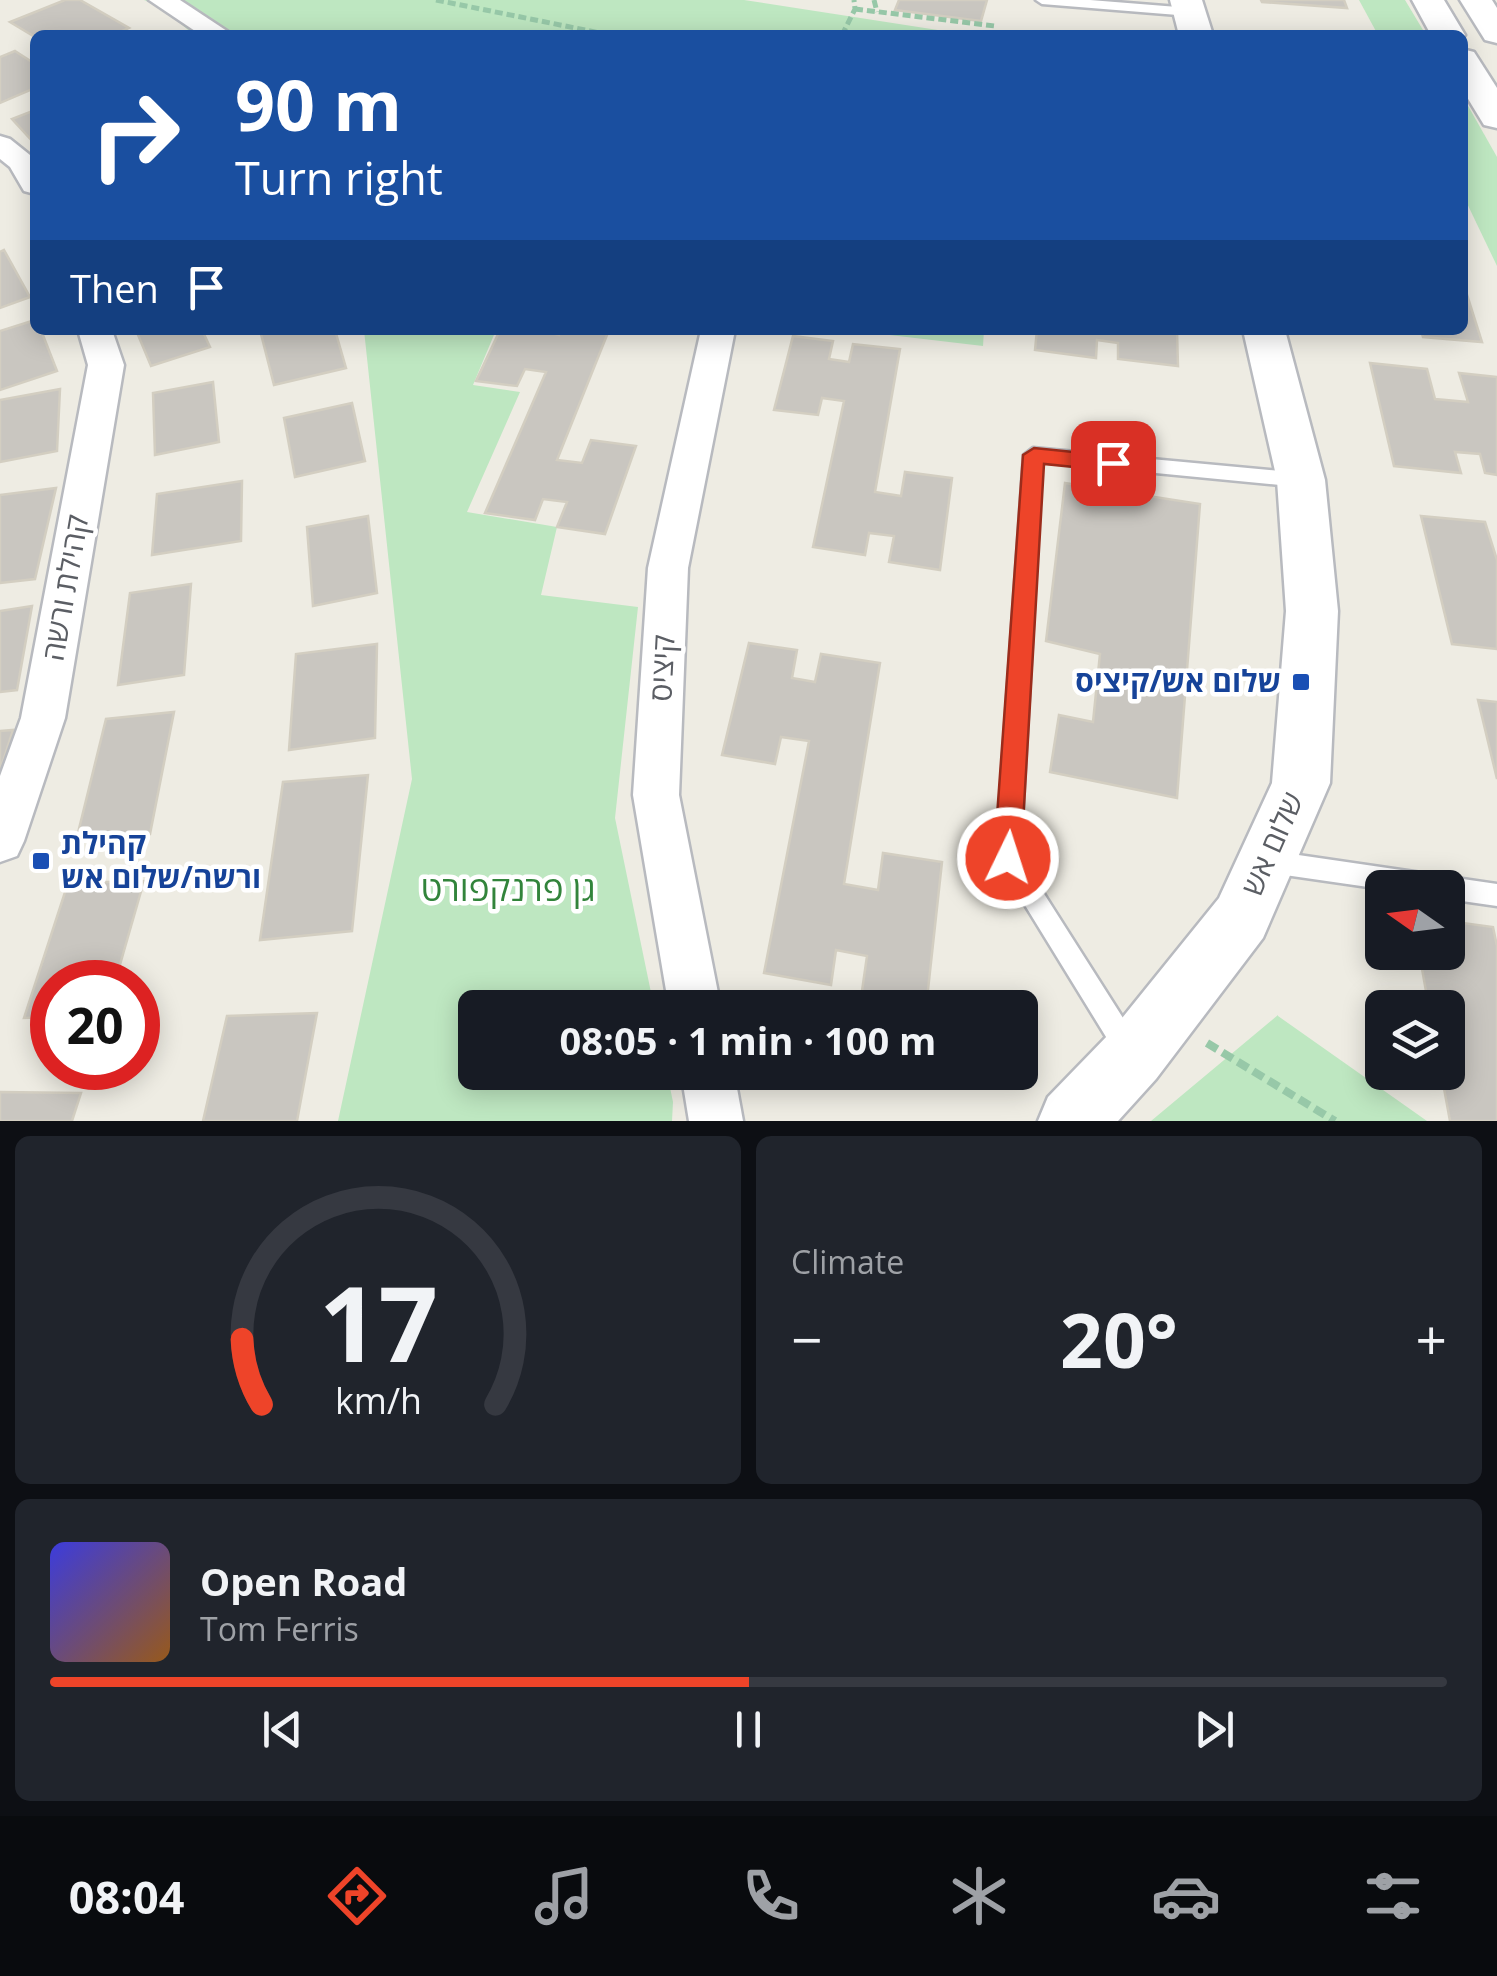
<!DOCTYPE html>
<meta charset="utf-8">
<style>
:root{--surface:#171b24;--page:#20242c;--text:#f1f3f6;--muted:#9ea1a6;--line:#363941;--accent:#ee4429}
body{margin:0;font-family:"Open Sans","Noto Sans Hebrew",sans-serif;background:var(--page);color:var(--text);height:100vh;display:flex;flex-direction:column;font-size:38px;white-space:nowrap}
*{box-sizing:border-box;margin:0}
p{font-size:32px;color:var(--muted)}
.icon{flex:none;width:55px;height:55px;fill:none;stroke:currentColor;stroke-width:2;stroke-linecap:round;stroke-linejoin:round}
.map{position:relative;height:1121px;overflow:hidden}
.panel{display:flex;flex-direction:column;gap:15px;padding:15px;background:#0d0f14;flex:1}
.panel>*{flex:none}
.top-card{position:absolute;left:30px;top:30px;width:1438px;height:305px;border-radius:15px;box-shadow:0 5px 25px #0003;background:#1a4fa0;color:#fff;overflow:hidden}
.needle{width:65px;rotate:284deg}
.controls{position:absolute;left:1365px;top:870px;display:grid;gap:20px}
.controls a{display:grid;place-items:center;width:100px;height:100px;border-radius:15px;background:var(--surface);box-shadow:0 5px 25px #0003;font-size:50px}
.speed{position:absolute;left:30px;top:960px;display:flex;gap:20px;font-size:50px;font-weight:700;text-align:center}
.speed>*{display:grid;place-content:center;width:130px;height:130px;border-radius:50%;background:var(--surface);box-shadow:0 5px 25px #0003;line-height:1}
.speed .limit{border:15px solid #d22;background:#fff;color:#111}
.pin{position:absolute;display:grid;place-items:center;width:85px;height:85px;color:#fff;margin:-42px;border-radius:20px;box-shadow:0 5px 15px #0006}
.me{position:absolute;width:110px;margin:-55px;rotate:4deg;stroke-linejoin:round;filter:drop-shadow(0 0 8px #0008)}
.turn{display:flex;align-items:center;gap:35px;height:210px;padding:0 40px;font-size:45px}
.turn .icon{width:130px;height:130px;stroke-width:2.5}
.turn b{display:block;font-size:70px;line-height:85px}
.then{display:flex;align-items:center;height:95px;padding:0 40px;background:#0003;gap:20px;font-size:38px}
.big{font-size:75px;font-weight:700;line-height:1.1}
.panel .widget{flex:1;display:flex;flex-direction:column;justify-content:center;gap:15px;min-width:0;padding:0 35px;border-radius:15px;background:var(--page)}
.panel .dial{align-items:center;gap:0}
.dial svg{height:260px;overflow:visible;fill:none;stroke:var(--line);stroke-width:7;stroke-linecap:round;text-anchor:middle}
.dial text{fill:var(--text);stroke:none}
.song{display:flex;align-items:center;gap:30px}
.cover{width:120px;height:120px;border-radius:15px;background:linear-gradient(135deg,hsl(240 70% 55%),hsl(30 70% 35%))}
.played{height:10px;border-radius:5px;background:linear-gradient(90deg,var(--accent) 50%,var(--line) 50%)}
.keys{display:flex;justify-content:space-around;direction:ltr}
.heat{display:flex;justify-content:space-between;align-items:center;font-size:55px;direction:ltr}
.panel .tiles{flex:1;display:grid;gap:15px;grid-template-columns:1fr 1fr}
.widget:last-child{grid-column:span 2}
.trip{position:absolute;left:458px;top:990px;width:580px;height:100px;border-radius:15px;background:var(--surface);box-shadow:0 5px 25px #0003;font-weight:700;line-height:100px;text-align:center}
.menu{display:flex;height:160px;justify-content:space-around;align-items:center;background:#090b0e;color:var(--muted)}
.menu .icon{width:70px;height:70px}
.menu .on{color:var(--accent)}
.menu b{font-size:45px;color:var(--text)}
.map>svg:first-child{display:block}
.green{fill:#bee7c1}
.building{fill:#c9c6c0;stroke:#d3cec1;stroke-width:2.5}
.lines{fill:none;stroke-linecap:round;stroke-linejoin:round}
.service-casing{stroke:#b8babf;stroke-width:5}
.minor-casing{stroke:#b8babf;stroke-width:5}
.tertiary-casing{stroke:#b8babf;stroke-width:5}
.path-far1{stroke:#97c8a8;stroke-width:5;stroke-dasharray:8 4;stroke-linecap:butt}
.path{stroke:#97c8a8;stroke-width:8;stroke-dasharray:12 6;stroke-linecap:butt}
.service{fill:#fff;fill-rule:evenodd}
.minor{fill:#fff;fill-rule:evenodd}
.tertiary{fill:#fff;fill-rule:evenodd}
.route{fill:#ee4429;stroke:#9b2c1b;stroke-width:2.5}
.transit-dot{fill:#1a4fb4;stroke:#fff;stroke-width:4}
.labels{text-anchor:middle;stroke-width:9;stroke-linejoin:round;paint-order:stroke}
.street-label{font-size:30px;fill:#5b5e64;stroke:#fff}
.transit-label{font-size:30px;font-weight:bold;fill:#164399;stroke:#fff;text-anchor:end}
.near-park-label{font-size:35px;fill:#32843b;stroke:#fff}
</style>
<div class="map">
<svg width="1497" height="1121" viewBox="0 0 1497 1121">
<rect width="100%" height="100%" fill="#eeece3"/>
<g class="green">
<polygon points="144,0 744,0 970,35 194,35 160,6"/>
<polygon points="1359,0 1405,0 1426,35 1378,35"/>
<polygon points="1463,97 1497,157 1497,266 1463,195"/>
<polygon points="364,330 496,330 473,385 520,392 467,512 557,527 541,595 638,607 615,818 654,1007 475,1008 475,1072 667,1073 673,1102 672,1121 338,1121 412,779"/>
<polygon points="847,330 984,330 983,346"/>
<polygon points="1278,1015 1278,1016 1427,1121 1151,1121"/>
</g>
<g class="building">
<polygon points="65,0 80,0 129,28 114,35 35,37 10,22"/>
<polygon points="899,0 987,0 981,21 895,10"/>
<polygon points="1261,0 1344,0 1347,8 1262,2"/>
<polygon points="15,51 35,64 35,88 0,103 0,57"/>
<polygon points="35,110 35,144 12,119"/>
<polygon points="4,250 30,297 0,308 0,252"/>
<polygon points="1462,279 1482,342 1423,337 1421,330 1462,330"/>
<polygon points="35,320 35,330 41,330 57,371 0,390 0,331"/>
<polygon points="136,330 202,330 210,347 151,366"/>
<polygon points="260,330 335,330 346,368 274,385"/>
<polygon points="500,330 541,330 559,335 561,330 609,330 557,460 582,463 591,440 636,446 605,534 557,527 567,502 543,499 535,520 485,513 546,372 525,369 517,386 476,381"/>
<polygon points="1037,330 1177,330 1178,366 1118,359 1118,343 1097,340 1096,358 1035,350"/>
<polygon points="793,336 833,341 829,359 849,362 853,344 900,349 875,492 901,496 905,472 952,478 940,570 889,562 894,536 869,533 865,555 813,547 844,401 822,398 818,415 774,410"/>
<polygon points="1370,363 1427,369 1435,399 1468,402 1459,373 1497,377 1497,475 1485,473 1480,454 1455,452 1461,473 1394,466"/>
<polygon points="213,382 219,442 155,455 153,393"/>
<polygon points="60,389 57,451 0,462 0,400"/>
<polygon points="352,403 365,461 295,477 284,418"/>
<polygon points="242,481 241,541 152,555 157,494"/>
<polygon points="1065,483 1200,504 1177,798 1050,772 1059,715 1093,722 1100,654 1046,641"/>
<polygon points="56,488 35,579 0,583 0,495"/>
<polygon points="368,516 377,593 313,606 307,527"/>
<polygon points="1421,516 1485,522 1497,560 1497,649 1452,644"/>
<polygon points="191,584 184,675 118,685 130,593"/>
<polygon points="32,606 17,690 0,692 0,611"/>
<polygon points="749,643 797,650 792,678 815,682 821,654 880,663 844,884 878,890 883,853 942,862 926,1008 861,998 867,956 836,950 831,985 764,973 809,741 781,737 775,764 722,755"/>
<polygon points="377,644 375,738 289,750 296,654"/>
<polygon points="1478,700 1497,702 1497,779"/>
<polygon points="174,712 150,834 76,841 106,719"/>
<polygon points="13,730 0,771 0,731"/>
<polygon points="368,775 352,931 260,940 283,782"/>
<polygon points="144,881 115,982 52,982 52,1017 24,1018 68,883"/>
<polygon points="1448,921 1493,927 1497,946 1497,1121 1450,1121 1441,1072 1448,1072 1448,1008 1429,1008 1419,952 1448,952"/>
<polygon points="317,1013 297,1121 203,1121 227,1016"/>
<polygon points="0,1092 81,1093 72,1121 0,1121"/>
</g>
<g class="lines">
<defs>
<g id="service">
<polygon points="1036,0 1090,0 1190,8 1197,12 1190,16 1042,4"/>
<polygon points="1033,448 1301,473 1310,480 1301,487 1042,462 1020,856 1137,1040 1141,1049 1137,1058 1128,1062 1119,1058 996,858 1024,455"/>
<polygon points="1271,851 1497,884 1497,906 1448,899 1448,888 1382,889 1271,873 1263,870 1259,862 1263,854"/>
</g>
<g id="minor">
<polygon points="149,0 180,0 233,35 201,35"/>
<polygon points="0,136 10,139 35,159 35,194 24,191 10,167 0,159"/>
<polygon points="78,330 112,330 124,365 65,718 24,841 17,856 0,862 0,776 21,718 88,365"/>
<polygon points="701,330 735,330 688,568 679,795 721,1008 669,1008 633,795 648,568"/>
<polygon points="681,1072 734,1072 743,1121 689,1121"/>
</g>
<g id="tertiary">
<polygon points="1170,0 1202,0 1213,35 1179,35"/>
<polygon points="1412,0 1444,0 1465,35 1462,38 1462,35 1431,35"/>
<polygon points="1460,0 1492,0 1497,8 1497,43 1485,40"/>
<polygon points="1462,49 1474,52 1497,88 1497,128 1484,125 1462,89"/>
<polygon points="1243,330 1285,330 1325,480 1338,611 1330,783 1263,938 1156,1079 1118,1121 1038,1121 1048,1097 1110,1033 1219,898 1272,783 1286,611 1277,480"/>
</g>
</defs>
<use href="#service" class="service-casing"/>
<use href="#minor" class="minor-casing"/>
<use href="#tertiary" class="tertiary-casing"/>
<g class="path-far1">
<polyline points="436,0 610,35"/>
<polyline points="874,0 877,12"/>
<polyline points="855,9 995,26"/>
<polyline points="842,35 855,9 854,0"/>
</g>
<polyline class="path" points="1207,1043 1335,1121"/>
<use href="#service" class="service"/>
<use href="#minor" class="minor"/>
<use href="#tertiary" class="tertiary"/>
</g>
<polygon class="route" points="1034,448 1113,456 1124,463 1113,471 1044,464 1021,858 1017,867 1008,870 998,867 994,858 1023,455"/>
<g class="transit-dot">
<rect x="1291" y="672" width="20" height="20" rx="5"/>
<rect x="31" y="851" width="20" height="20" rx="5"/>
</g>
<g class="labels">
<g class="street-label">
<text transform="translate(66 588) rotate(-80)" y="10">קהילת ורשה</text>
<text transform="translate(663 668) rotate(-87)" y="10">קיציס</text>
<text transform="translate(1273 844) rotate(-66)" y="10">שלום אש</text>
</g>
<g class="transit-label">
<text x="1281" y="692">שלום אש/קיציס</text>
<text x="61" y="854" text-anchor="start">קהילת<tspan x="61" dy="34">ורשה/שלום אש</tspan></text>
</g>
<g class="near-park-label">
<text x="508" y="901">גן פרנקפורט</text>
</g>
</g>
</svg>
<div class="controls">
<a><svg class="needle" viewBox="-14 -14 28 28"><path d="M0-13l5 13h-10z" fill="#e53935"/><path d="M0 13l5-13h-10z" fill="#9ea1a6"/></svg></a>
<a><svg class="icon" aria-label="layers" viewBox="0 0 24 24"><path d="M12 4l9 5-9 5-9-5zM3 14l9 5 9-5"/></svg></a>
</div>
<div class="speed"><div class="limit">20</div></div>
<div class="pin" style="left:1113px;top:463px;background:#d93025"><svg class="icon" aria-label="arrive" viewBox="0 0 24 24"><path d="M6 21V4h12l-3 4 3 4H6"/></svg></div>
<svg class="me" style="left:1008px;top:858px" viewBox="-20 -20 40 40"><circle r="17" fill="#ee4429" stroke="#fff" stroke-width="3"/><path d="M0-11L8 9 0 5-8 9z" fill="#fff"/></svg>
<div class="trip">08:05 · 1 min · 100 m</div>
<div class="top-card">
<div class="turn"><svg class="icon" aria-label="right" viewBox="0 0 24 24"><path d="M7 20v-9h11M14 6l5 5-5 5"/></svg><div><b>90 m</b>Turn right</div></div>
<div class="then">Then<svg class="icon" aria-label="arrive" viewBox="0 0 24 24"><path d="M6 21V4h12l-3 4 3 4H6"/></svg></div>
</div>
</div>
<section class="panel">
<div class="tiles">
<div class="widget dial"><svg viewBox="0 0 100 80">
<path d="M14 69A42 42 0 1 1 86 69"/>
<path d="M14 69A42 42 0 0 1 8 49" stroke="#ee4429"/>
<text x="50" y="56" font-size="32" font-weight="700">17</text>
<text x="50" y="72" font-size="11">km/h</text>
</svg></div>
<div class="widget"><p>Climate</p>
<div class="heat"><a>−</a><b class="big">20°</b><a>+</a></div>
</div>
<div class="widget">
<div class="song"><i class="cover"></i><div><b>Open Road</b><p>Tom Ferris</p></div></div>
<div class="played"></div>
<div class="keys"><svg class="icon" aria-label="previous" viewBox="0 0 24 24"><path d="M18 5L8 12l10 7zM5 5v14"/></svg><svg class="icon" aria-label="pause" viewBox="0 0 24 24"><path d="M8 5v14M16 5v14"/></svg><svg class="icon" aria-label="next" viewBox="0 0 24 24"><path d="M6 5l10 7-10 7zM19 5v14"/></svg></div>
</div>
</div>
</section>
<nav class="menu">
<b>08:04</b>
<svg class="icon on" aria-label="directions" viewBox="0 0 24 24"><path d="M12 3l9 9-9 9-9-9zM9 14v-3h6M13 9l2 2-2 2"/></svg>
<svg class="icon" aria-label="music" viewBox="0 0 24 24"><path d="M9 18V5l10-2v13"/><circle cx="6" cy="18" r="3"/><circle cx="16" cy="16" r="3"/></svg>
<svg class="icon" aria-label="phone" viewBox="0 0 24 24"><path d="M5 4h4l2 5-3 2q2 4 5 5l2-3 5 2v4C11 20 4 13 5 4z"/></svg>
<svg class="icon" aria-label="climate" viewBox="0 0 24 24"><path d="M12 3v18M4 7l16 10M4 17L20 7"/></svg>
<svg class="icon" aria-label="car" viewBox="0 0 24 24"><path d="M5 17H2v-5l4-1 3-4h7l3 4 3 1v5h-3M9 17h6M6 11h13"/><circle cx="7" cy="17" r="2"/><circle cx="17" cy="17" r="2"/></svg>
<svg class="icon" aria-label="filters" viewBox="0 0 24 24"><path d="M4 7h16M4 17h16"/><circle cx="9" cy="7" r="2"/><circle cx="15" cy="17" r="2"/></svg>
</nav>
